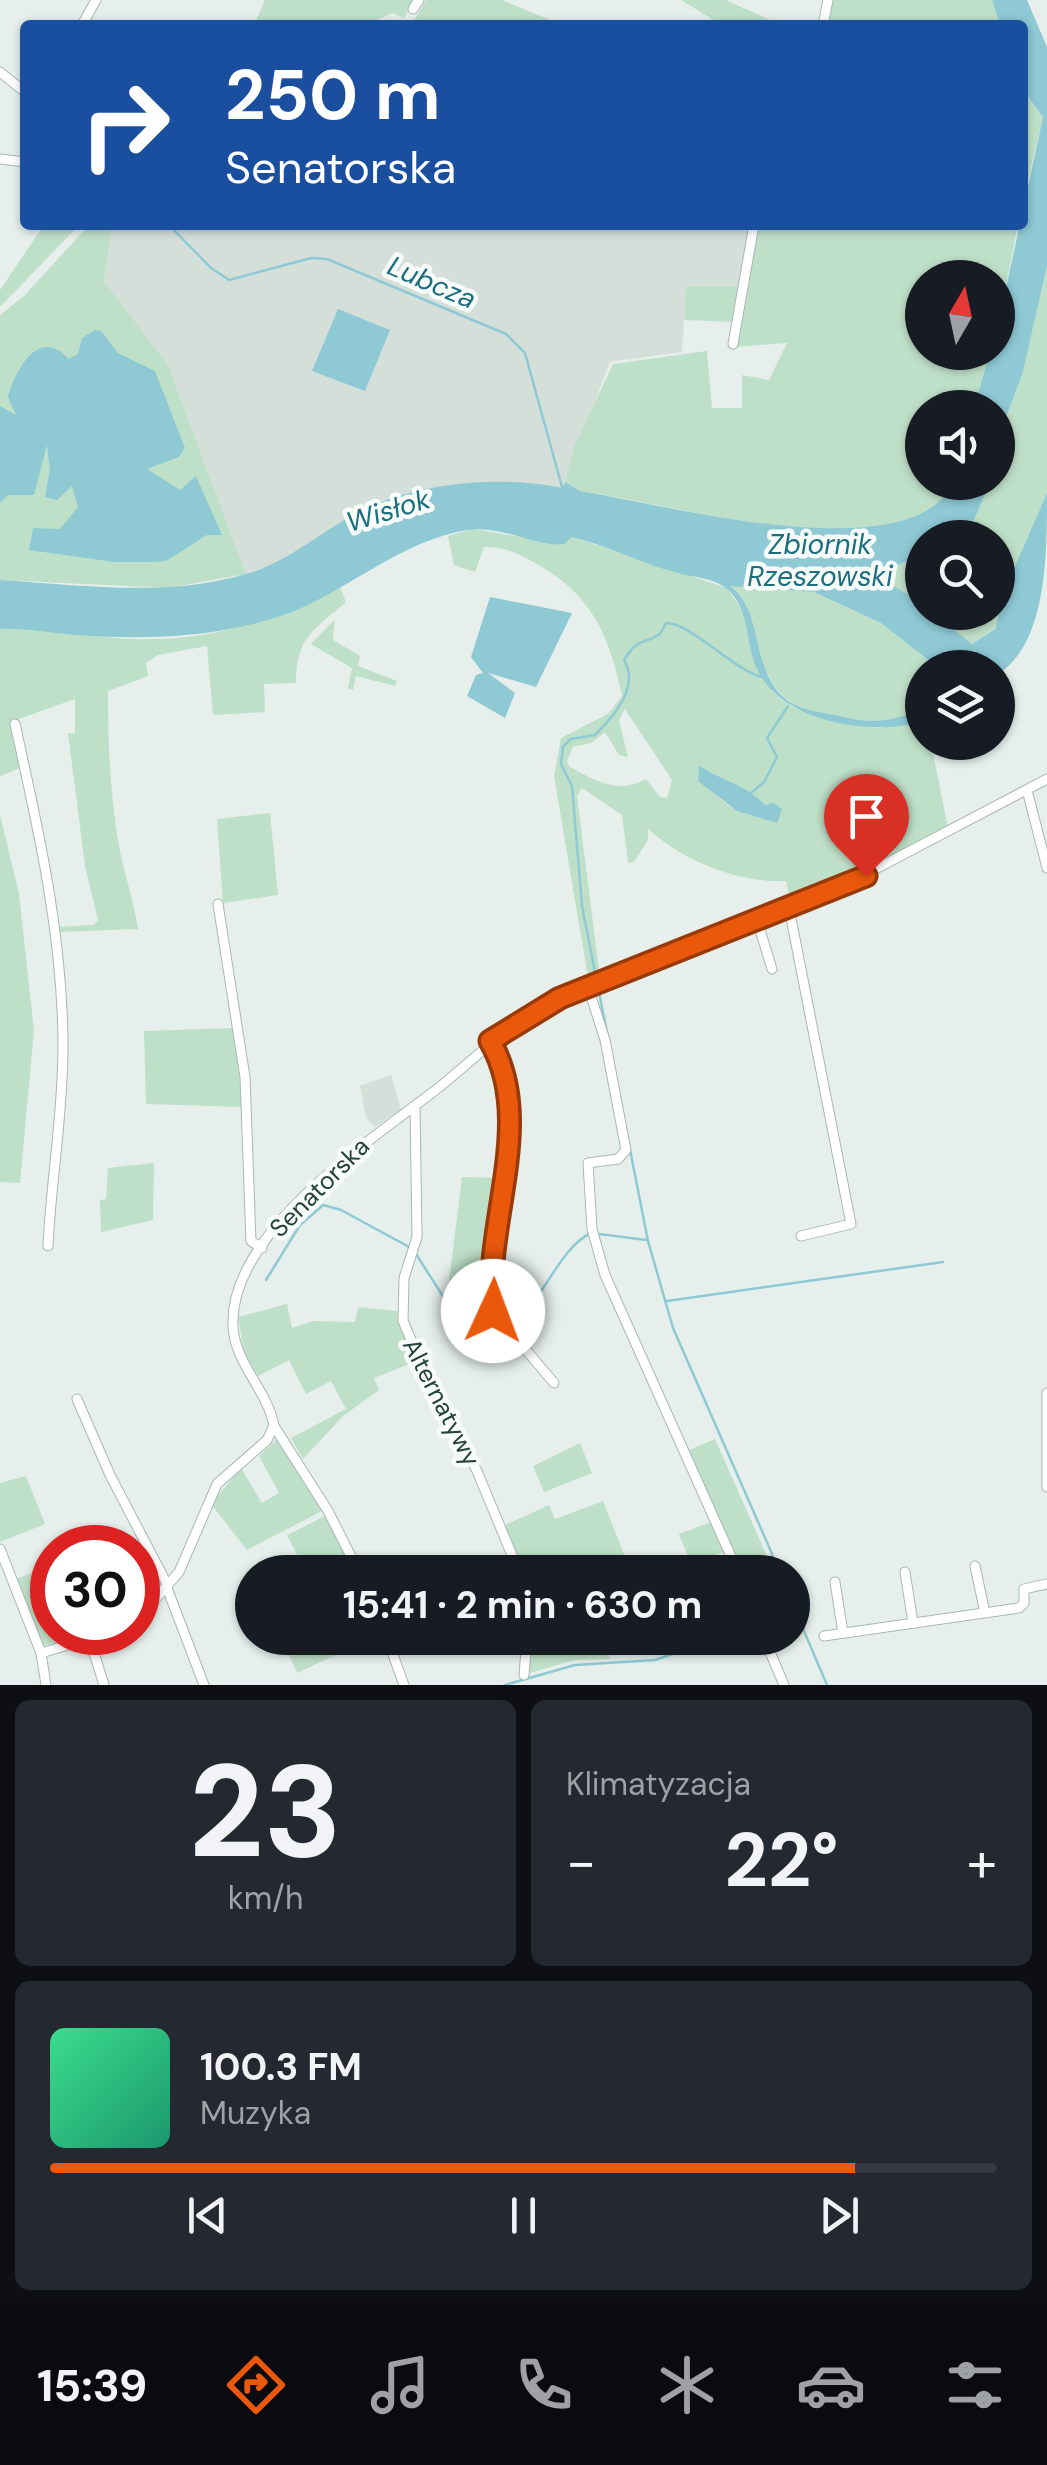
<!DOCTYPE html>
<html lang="pl">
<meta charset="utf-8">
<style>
:root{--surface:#171b24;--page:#242831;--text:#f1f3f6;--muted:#9ea1a6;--line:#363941;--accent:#ea580c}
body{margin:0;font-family:"DM Sans",sans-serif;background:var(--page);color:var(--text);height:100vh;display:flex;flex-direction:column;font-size:38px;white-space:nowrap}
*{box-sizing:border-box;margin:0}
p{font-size:32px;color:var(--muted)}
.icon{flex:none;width:55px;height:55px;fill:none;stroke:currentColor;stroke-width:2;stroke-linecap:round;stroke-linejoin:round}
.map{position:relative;height:1685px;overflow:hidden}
.sheet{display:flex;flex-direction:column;gap:15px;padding:15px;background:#0d0f14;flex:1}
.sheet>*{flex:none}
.banner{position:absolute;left:20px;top:20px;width:1008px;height:210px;border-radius:10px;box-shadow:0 2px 8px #0004;background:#1a4fa0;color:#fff;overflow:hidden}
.needle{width:65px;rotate:9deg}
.fabs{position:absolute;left:905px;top:260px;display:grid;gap:20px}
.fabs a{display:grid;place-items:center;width:110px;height:110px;border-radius:50%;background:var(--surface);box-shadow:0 2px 8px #0004;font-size:50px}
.speed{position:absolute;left:30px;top:1525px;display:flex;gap:20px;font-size:50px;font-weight:700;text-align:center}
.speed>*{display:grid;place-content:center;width:130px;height:130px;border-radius:50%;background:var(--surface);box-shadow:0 2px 8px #0004;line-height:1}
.speed .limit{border:15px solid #d22;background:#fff;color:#111}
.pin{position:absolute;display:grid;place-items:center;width:85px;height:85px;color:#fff;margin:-102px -42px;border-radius:50% 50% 50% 0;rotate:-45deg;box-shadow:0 0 10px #0007}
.pin .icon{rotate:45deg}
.me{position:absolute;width:110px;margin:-55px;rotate:2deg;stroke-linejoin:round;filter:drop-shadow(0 0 8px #0008)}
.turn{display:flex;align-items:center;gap:35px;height:210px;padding:0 40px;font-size:45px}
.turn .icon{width:130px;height:130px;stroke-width:2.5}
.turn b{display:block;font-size:70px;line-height:85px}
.big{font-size:75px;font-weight:700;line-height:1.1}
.sheet .tile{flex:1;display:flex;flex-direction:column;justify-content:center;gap:15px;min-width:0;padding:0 35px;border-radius:15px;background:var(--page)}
.sheet .dial{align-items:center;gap:0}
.dial b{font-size:130px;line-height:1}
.song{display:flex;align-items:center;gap:30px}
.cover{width:120px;height:120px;border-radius:15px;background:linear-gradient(135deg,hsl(150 70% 55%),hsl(160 70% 35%))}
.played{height:10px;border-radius:5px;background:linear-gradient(90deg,var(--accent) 85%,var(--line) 85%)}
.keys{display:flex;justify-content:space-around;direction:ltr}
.heat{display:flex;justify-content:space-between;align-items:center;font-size:55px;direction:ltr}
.sheet .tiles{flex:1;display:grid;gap:15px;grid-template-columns:1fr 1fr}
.tile:last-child{grid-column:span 2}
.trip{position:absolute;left:235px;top:1555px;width:575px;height:100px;border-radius:50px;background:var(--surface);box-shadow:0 2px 8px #0004;font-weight:700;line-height:100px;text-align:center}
.menu{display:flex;height:160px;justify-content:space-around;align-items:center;background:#090b0e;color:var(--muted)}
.menu .icon{width:70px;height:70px}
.menu .selected{color:var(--accent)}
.menu b{font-size:45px;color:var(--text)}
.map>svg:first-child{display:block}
.built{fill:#d4dfda}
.green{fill:#bfe0c8;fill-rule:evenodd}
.water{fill:#8ec9d4}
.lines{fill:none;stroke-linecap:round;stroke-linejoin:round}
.stream{stroke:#8ec9d4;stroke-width:2.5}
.minor-casing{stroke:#a8b8b2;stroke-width:11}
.minor{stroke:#fff;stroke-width:9}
.route-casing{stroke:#983908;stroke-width:25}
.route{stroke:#ea580c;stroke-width:18}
.labels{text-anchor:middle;stroke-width:9;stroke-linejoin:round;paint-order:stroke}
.street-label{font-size:25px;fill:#24423a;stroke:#f7fbf9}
.water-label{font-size:28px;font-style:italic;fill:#1c6f80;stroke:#f7fbf9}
</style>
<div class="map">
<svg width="1047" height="1685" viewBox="0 0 1047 1685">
<rect width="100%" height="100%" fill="#e6efeb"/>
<g class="built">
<polygon points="112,225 749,225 739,287 686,286 682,352 610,362 562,488 432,487 361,510 293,556 246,574 168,365 104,281"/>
<polygon points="391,1075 401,1110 375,1127 366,1118 360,1086"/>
</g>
<g class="green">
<polygon points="265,0 414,0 404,18 393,13 365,25 254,25"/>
<polygon points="426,0 502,0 562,25 421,25 413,22"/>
<polygon points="681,0 726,0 781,25 722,25"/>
<polygon points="833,0 992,0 1000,25 827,25"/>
<polygon points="1023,90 1043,117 1023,201"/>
<polygon points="44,225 79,225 0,307 0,290"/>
<polygon points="89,225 112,225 104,281 168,365 246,574 168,588 0,580 0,315 24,296"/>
<path d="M749,225H1018L998,325V278H922V352L990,353L974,407L922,408V482L953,483C909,576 661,501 580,491L565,482L574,447L613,364L707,351L712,408H742V375L769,380L787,343L736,347V344Z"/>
<polygon points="1047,266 1047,493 994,629 972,644 933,613 998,612 998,538 955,537 974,520 990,483 998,482 998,439 1023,372"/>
<polygon points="686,286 740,287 734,322 684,320"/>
<path d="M473,529L565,544L570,536L727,588L745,614L758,671L773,692L793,707L876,728L922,721V742L931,743L948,828L856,877L791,902L786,881C737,883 684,861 648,829V840L634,862L628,863L622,815L582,788L577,796L600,978L589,983L554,776L561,738L608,714L622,696C610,639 594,598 542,567C520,555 509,547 484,547L475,572L454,565L448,536ZM625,709L672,780L667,798L660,797L646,779C617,794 598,782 570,767L567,761L573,747L591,743L605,732L619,755L628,757L619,720ZM700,765C721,780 748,786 765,805L774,804L737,811C718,798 705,788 700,765Z"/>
<polygon points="922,557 922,603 856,565 884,569"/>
<path d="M734,584L814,592L881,623L937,667L922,668V708C895,722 870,724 840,716C823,712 802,711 788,700C748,671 765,608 730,586Z"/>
<path d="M340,587L346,602C314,630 296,637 296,683L264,684L265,712L213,715L207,646L158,655L146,663L148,676L108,691C108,743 110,795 119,846C124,874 134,900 138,929L58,932L57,927L94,925L98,920L85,866L68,733H75V699L13,721L23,767L0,776V629C43,627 88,637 132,639C205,642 276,621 340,587Z"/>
<polygon points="335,619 333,640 360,656 358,666 397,681 395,686 356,676 353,690 348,688 352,668 311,644"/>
<polygon points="270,813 278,895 223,903 217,819"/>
<polygon points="0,815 19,894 34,1031 20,1183 0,1182"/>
<polygon points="233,1028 243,1107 146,1104 144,1031"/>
<polygon points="154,1163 153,1220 101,1232 100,1200 106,1199 108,1168"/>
<polygon points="462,1177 499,1178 492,1280 449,1281"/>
<polygon points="287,1304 292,1328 314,1321 355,1322 358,1307 397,1311 415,1362 374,1378 379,1390 343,1416 303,1459 291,1438 346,1409 331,1381 306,1394 289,1360 258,1376 244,1352 238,1317"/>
<polygon points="279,1437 322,1511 247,1550 211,1504 241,1468 262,1503 279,1493 259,1456"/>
<polygon points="715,1439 774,1572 742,1572 687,1451"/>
<polygon points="580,1443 592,1473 544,1492 533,1466"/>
<polygon points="26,1476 45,1524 0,1542 0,1483"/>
<polygon points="603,1501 631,1572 522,1572 505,1525 549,1505 555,1519"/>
<polygon points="325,1516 349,1558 320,1572 306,1572 287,1535"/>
<polygon points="714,1521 726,1551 691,1564 679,1534"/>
<polygon points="52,1565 52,1632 87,1633 88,1636 39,1646 13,1580"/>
<polygon points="303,1638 372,1638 297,1673 285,1646"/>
<polygon points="605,1638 610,1659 575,1660 526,1674 532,1639"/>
</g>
<g class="water">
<polygon points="992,0 1027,0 1047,47 1047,266 1023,372 998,439 998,408 974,407 990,353 998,352 998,325 1043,117 1023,90 1022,25 1000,25"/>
<polygon points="338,309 390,330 365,391 312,371"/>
<path d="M95,330L101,331L118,353L155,371L185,448L179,457L147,469L180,490L196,476L222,535H207L166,561L151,562H114L29,550L33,528L60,529L78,507L72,486L57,500L45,497L50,469L47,445L34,495H8L0,503V406L16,415L8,397C12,379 31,337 56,349C62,351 65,356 69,359L78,354L82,338Z"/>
<path d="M565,482L580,491C660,503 910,573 953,483H990L974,520L955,537L922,538V557L884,569L860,566L922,603V612L933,613L972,644L995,629L1007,585L1047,493C1047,555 1047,643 998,674V668L937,667L881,623L814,592L730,586C765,610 749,671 787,700C802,711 822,712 840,716C870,724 895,722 922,708V721C874,737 786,723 759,673C744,646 752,610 727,589C718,581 703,578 691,576C646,567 612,546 571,537L565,544C539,548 502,525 468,530C400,540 345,594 281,616C213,638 147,640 76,635C51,633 25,628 0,629V580C82,585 169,598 249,573C292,560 322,530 361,511C418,482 500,475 562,488Z"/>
<polygon points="490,597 572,613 536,687 488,673 515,693 505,718 467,696 476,675 483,673 471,657"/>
<path d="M699,765C722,781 746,784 765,805L774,803L782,809L777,823L737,811L698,781Z"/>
</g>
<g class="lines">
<g class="stream">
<polyline points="169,225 211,268 229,280 311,258 327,259 506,334 525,353 562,487"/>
<path d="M761,677C731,668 691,623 666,623L660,634C644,645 639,636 624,660C640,687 614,716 595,735L571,739L563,747L561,764L572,786L582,906L648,1241L673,1328L780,1572"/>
<polyline points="752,792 764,782 777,757 767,738 788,706"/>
<polyline points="599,1234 646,1240"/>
<path d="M416,1254L460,1323L505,1332C540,1309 558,1248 591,1233"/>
<polyline points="266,1280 300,1225 323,1205 341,1210 411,1248"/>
<polyline points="667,1301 943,1262"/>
<polyline points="792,1603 827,1685"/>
<polyline points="505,1685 575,1665 655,1660 720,1638"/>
</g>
<defs>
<g id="minor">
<polyline points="413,9 419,0"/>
<polyline points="82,25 96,0"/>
<polyline points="823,25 828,0"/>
<polyline points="0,72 25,92"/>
<polyline points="0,159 25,162"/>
<polyline points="733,344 754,225"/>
<path d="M15,724C39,832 63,937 63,1048C63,1114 51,1181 48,1246"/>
<polyline points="1027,790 1047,868"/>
<polyline points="218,904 245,1077 251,1241 262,1248"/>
<polyline points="789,908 851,1224 801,1236"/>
<polyline points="757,920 772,969"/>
<polyline points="588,987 605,1040 626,1150 618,1159 588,1163 592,1229 605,1275 738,1572"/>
<path d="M490,1041C535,1116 485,1229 493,1311L554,1383"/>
<polyline points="415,1106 417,1237 404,1278 403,1321 427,1377 477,1471 519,1572"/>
<polyline points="1047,1393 1047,1487"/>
<polyline points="77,1399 110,1475 168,1586"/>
<polyline points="274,1426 328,1511 359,1572"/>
<polyline points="0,1549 41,1653"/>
<polyline points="975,1566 985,1613"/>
<polyline points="905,1572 913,1623"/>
<polyline points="835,1582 843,1633"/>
<polyline points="167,1588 204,1685"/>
<path d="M138,1619L179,1572L217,1484L267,1440L274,1426C268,1391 235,1364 233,1327C228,1231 376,1137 442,1085C476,1057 506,1028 544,1005L847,884L1047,779"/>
<polyline points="824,1636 1019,1608 1024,1603 1024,1589 1047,1584"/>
<polyline points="387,1638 404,1685"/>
<polyline points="764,1638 784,1685"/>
<polyline points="90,1640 104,1685"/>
<polyline points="41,1653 112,1632"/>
<polyline points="41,1653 46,1685"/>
<polyline points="524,1675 527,1638"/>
</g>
</defs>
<use href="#minor" class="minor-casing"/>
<use href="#minor" class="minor"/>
</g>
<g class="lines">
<defs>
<path id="route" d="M493,1311C483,1225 537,1122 490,1041L560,998L866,876"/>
</defs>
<use href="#route" class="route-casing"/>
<use href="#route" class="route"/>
</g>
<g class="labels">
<g class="street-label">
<text transform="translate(319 1187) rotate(-45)" y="9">Senatorska</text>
<text transform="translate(442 1402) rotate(63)" y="9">Alternatywy</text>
</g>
<g class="water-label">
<text transform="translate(432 282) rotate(23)" y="10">Lubcza</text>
<text transform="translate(388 510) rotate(-17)" y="10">Wisłok</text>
<text x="820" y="554">Zbiornik<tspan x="820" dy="32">Rzeszowski</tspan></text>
</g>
</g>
</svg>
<div class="fabs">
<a><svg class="needle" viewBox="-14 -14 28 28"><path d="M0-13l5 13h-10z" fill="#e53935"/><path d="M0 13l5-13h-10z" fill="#9ea1a6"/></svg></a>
<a><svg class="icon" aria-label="sound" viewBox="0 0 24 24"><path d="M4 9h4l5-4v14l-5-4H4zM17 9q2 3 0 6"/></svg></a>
<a><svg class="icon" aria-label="search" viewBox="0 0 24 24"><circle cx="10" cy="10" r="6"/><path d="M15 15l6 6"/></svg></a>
<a><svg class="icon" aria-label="layers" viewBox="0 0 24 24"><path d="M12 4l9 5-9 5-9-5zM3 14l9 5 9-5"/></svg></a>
</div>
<div class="speed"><div class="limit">30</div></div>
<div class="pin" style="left:866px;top:876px;background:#d93025"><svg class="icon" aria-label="arrive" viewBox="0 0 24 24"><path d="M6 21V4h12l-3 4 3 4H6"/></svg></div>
<svg class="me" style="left:493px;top:1311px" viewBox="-20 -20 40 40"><circle r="19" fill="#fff"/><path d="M0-13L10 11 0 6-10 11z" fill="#ea580c"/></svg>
<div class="trip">15:41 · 2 min · 630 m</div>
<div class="banner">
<div class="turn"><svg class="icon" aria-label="right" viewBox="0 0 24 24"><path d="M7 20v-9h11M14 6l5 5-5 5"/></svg><div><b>250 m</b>Senatorska</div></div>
</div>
</div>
<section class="sheet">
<div class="tiles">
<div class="tile dial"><b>23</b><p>km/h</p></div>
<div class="tile"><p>Klimatyzacja</p>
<div class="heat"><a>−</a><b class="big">22°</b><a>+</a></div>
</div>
<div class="tile">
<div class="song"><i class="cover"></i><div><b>100.3 FM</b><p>Muzyka</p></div></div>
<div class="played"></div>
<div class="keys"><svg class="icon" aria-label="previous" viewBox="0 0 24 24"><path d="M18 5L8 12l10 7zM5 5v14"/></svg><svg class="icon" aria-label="pause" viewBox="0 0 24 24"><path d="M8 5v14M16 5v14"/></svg><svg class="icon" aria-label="next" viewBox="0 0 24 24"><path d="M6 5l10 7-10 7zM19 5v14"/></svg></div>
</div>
</div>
</section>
<nav class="menu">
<b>15:39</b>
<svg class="icon selected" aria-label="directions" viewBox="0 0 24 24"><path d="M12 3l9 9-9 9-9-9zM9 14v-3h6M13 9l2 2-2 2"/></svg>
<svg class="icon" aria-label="music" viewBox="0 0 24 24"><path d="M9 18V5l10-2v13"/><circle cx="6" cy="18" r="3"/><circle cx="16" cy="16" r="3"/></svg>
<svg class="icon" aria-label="phone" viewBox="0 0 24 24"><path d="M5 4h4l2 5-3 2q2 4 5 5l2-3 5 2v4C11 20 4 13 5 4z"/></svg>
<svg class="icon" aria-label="climate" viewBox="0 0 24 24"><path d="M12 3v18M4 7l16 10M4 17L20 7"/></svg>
<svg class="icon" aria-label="car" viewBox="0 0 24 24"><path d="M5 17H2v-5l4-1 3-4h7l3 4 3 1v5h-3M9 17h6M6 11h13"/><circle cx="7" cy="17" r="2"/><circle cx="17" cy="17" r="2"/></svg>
<svg class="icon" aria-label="filters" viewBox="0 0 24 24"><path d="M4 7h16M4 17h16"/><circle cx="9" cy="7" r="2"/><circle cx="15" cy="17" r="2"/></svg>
</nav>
